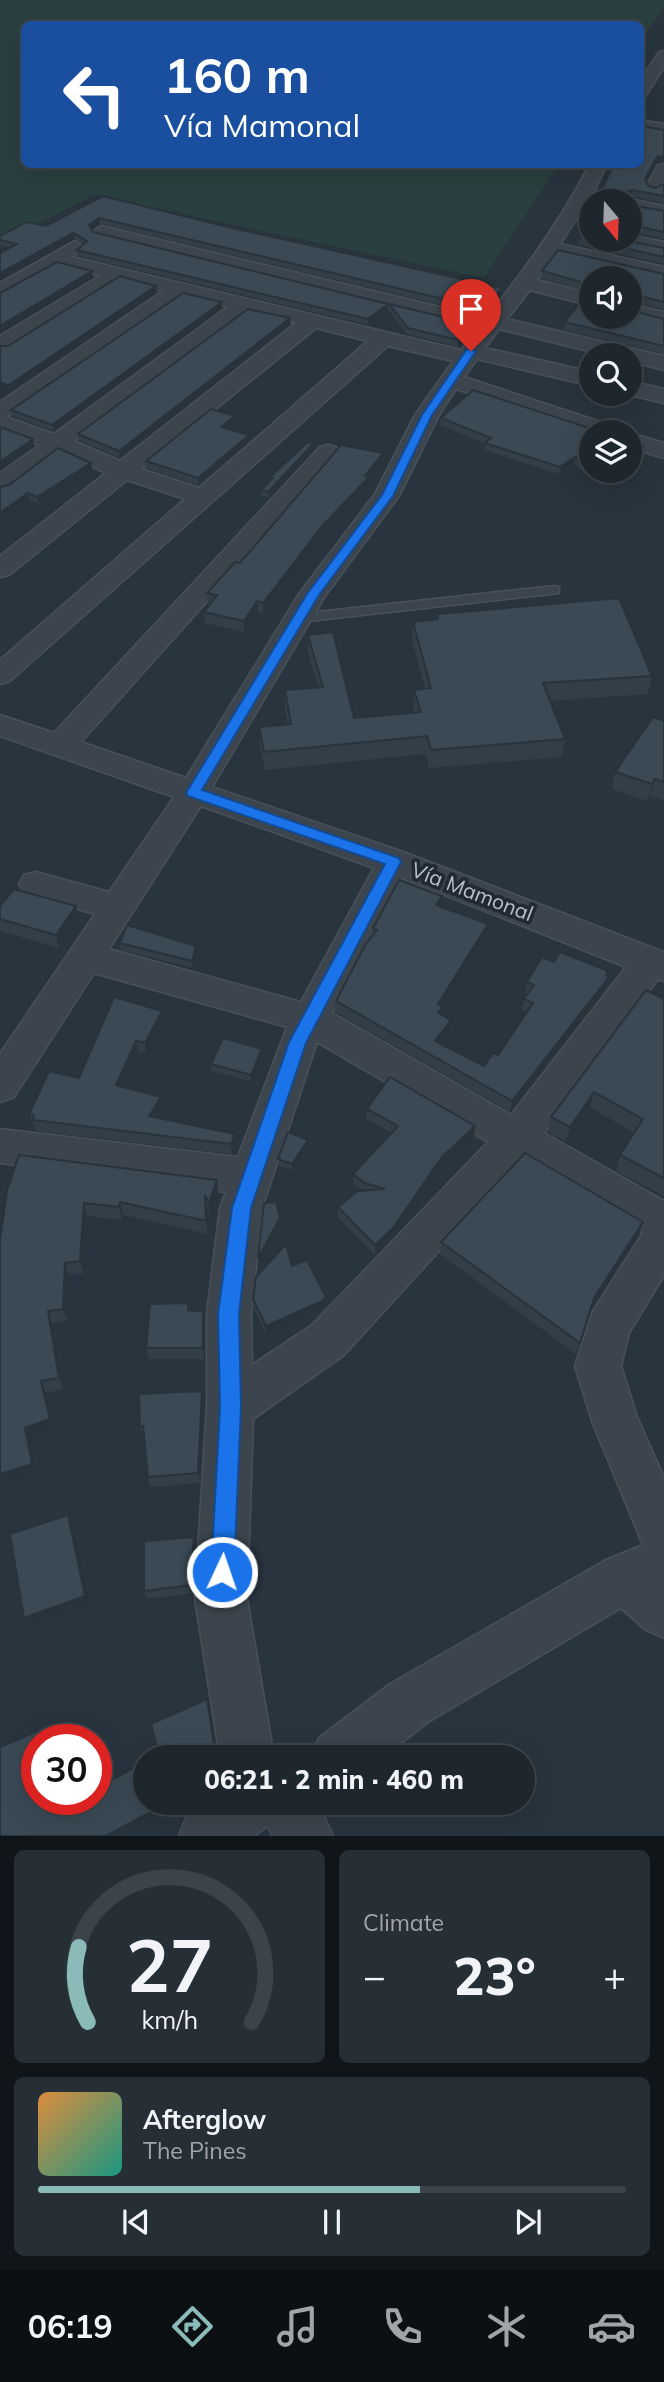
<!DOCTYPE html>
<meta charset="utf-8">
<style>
:root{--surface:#1e272e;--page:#262f36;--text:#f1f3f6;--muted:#a1a5aa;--line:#3c444a;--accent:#8bbbb9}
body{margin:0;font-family:Mulish,sans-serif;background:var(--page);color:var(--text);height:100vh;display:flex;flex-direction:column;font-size:26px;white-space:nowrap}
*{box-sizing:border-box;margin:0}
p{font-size:23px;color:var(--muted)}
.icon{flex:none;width:38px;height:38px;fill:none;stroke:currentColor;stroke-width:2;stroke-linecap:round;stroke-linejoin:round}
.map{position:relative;height:1836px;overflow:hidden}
.sheet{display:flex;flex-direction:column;gap:14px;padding:14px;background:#101519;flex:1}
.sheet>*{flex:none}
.guide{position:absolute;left:21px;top:21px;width:623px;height:147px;border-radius:10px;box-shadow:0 7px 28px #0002,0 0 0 2px var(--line);background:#1a4fa0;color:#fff;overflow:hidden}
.needle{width:46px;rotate:161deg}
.tools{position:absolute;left:579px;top:189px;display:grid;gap:14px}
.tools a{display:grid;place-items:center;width:63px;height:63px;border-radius:50%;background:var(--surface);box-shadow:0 7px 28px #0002,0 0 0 2px var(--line);font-size:35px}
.speed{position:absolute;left:21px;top:1724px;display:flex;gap:14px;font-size:35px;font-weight:700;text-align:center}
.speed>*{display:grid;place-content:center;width:91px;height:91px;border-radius:50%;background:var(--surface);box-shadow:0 7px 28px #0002,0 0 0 2px var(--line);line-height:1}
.speed .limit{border:10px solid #d22;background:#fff;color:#111}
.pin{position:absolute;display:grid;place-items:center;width:60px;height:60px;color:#fff;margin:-72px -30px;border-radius:50% 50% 50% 0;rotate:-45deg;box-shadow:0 0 7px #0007}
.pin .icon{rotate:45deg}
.me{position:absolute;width:77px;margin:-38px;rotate:3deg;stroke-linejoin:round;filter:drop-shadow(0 0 5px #0008)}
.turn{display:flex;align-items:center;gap:24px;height:147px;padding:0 28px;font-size:32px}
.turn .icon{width:91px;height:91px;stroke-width:2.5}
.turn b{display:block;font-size:49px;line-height:60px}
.big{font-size:52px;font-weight:800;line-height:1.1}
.sheet .widget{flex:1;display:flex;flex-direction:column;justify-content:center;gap:10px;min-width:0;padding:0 24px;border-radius:10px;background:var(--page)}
.sheet .dial{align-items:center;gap:0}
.dial svg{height:182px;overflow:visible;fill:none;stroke:var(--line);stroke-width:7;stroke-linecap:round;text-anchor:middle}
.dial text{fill:var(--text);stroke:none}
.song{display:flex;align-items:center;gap:21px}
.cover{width:84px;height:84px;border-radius:10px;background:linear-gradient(135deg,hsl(30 70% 55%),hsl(170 70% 35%))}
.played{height:7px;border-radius:4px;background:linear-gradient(90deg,var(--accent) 65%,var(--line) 65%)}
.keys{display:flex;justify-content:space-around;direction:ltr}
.heat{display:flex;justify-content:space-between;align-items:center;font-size:38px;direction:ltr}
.sheet .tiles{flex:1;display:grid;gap:14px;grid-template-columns:1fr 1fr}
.widget:last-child{grid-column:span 2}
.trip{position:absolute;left:133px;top:1745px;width:402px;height:70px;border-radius:35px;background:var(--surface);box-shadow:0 7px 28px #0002,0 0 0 2px var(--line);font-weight:800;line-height:70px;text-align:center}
.dock{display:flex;height:112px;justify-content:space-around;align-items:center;background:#0c1012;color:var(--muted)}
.dock .icon{width:49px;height:49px}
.dock .selected{color:var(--accent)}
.dock b{font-size:32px;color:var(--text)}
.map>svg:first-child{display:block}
.green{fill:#2a3f3f}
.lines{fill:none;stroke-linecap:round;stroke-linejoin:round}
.service-casing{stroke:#48515a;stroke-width:3}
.minor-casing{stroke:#48515a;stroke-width:3}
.service{fill:#3c454e;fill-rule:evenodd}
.minor{fill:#3c454e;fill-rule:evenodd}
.wall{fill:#323f48}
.shaded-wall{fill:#29333b}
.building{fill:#3a4954;stroke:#29333b;stroke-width:2}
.route{fill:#1a73e8;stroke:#114b97;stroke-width:2}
.labels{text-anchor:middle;stroke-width:7;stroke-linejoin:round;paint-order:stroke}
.street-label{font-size:21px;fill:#b8c0c9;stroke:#202a33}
</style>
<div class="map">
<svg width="664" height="1836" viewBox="0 0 664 1836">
<rect width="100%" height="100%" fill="#28343e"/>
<polygon class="green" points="0,0 664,0 664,7 641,42 640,24 24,24 24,164 559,165 484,278 93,195 0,245"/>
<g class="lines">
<defs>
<polygon id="service" points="554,586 559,587 559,593 299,622 292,618 299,614"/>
<g id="minor">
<polygon points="664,51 664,67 645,97 640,99 640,81 659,52"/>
<polygon points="640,120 664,124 664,134 640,130"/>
<path d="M590,164H607L592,195L560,244L664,267V279L554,254L537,280L592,294V306L530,290L507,319L664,356V370L630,361V355H605L499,329L485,348L592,372V386L477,359L464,377L616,427L620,432L592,434L456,389L439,415L399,496L325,596L212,787L406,853L664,952V981L658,979L544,1133L664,1201V1275L629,1333L621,1366L637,1417L664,1478V1638L646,1630L621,1608L428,1722L383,1757H311L319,1738L390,1684L606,1560L643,1545L592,1421L575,1366L593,1311L643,1233L521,1161L344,1355L253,1419L247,1599L274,1757H220L195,1599L207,1407V1314L220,1208L226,1192L0,1163V1129L238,1157L287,1027L94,973L14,1097L0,1102V1054L95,914L24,893L19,884L24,875L36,872L109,892L174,797L0,736V715L54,733L320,447L328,445L336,447L340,452L336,457L81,742L186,778L299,594L375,494L415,415L453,361L388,346L10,681L0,684V660L185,499L127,480L9,575L0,577V556L106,473L59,452L9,490L0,492V473L40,445L0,431V402L163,291L120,280L8,350L0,351V336L100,276L58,265L0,298V283L75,241L85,247L72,257L461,350L477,329L94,236L92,232L101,226L486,318C525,270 561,220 590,164ZM183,296L228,307L54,434L6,417ZM248,312L296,323L120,461L74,441ZM316,328L368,341L199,488L141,469ZM201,806L374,868L301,1002L109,949ZM402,878L626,967L511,1115L332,1013ZM317,1042L488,1142L312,1325L252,1365L251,1314L262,1208Z"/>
<polygon points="664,164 664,187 655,192 649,191 646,187 658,165"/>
<polygon points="630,199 664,206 664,216 630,209 630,201 623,201"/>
<polygon points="630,235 664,242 664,254 620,244 618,240 630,240"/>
<polygon points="630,304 664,312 664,324 630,316"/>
<polygon points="630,381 664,389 664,403 626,394 630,394"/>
<polygon points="630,433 664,443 664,458 630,448"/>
<polygon points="205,1802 317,1802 333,1836 273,1836 267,1826 254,1836 179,1836 187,1816"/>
</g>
</defs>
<use href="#service" class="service-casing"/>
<use href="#minor" class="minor-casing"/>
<use href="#service" class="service"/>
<use href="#minor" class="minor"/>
</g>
<g class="wall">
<polygon points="664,130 664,162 656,164 646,182 648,186 656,188 664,184 664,203 631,196 629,197 615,166 609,164 640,164"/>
<polygon points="103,196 228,227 502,288 501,294 485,315 100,224 91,230 93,232 388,304 388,310 368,325 78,256 77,250 83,244 74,239 10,248 0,245 0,236 46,226"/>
<polygon points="631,205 664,211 664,239 631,232"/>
<polygon points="579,238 664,248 664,264 578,245"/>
<polygon points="542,271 664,274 664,309 630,302 630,278 592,278 592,293 541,278"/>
<polygon points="222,302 222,308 54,431 12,416 11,410"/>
<polygon points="389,304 473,324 472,331 458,347 407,334 389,310"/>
<polygon points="664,319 664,354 564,330 565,322"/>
<polygon points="290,324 120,458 79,440 78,434"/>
<polygon points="441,418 592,432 592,471 623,471 605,487 574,465 559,474 484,450 485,444 440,425"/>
<polygon points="236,423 227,429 249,435 249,441 198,485 146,468 146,461"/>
<polygon points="314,450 269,498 261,496 261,490 270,481 270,477"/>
<polygon points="383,453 382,464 369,481 369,488 323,536 263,614 258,612 244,632 205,623 204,612 210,605 208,604 207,593 240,563"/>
<polygon points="92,470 39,504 29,500 0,521 0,487"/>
<polygon points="413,622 652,676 648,694 550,701 565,739 562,757 429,768 426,754 265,770 260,745 259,727 288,724 285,709 285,690 318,687 308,653 308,635 354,718 414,712 413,708 414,690 425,689 412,640"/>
<polygon points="664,721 664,800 650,796 648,801 612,789 615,772"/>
<polygon points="442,896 441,907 488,924 486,936 443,1007 442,1015 451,1020 450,1031 441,1043 484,1066 498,1055 527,1012 522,1010 524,999 527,994 525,993 527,982 554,962 608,971 607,975 609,977 606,988 510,1112 335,1012 336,1001 373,934 373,928"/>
<polygon points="0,906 76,906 78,919 59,948 0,931"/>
<polygon points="120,943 197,953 193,968 121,950"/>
<polygon points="664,999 664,1196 616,1171 620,1155 634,1133 590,1107 566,1142 548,1132 551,1117"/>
<polygon points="163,1021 146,1053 138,1051 122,1086 162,1107 156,1117 236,1144 232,1154 36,1131 29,1114"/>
<polygon points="262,1049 263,1055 251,1081 211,1071 211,1064"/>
<polygon points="367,1109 474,1137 441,1167 392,1238 375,1255 338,1217 338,1207 362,1191 353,1184 353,1174 392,1133 366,1119"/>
<polygon points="308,1147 293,1170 279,1166 278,1159"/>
<polygon points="217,1180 218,1194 210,1216 207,1208 208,1234 123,1215 122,1220 87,1216 84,1273 69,1275 67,1321 52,1323 63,1389 46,1393 55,1431 30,1439 37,1474 0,1486 0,1239 7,1191"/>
<polygon points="639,1234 591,1310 576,1354 440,1254 441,1242"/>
<polygon points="292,1266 326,1297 326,1307 322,1311 267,1336 254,1309 253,1299"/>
<polygon points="188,1303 190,1311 204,1324 204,1359 149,1359 146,1348"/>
<polygon points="202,1391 204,1402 200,1483 150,1487 148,1477 144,1436 143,1436 140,1426"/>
<polygon points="194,1537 196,1546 193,1593 147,1599 144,1591"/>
</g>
<g class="shaded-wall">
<polygon points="664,156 664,162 656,164 644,186 645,179 657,157"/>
<polygon points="632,190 631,196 621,200 622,193"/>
<polygon points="99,218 100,224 89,231 89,225"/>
<polygon points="73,233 74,239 0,280 0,273"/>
<polygon points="92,271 93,277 0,333 0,326"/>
<polygon points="156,286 157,292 0,399 0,391"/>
<polygon points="502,288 501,294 485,315 486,309"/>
<polygon points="222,302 222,308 54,431 52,425"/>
<polygon points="388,304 388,310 368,325 368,319"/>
<polygon points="290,318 290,324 120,458 119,451"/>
<polygon points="473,324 472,331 458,347 458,340"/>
<polygon points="235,416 236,423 221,433 221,427"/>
<polygon points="249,435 249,441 198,485 198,478"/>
<polygon points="33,439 34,446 0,470 0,462"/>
<polygon points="314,443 314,450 269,498 268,492"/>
<polygon points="643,447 642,454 630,465 630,458"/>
<polygon points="383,453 382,464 369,481 369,488 323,536 263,614 263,603 323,525 365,476"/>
<polygon points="575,457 574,465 559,474 560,467"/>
<polygon points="91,463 92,470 39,504 37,497"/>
<polygon points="616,471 623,471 605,487 607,479"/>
<polygon points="28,493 29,500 0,521 0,513"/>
<polygon points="257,601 258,612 244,632 244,621"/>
<polygon points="655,779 650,796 648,801 652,784"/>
<polygon points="442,896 441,908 436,905"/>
<polygon points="76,906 78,919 59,948 56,935"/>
<polygon points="488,924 486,936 443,1007 442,1018 438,1014 438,1004"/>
<polygon points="196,946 197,953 193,968 192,961"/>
<polygon points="608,971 605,982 609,977 606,988 510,1112 512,1101"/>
<polygon points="162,1011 163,1021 146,1053 145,1043"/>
<polygon points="451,1020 450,1031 434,1052 435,1041"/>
<polygon points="136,1041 138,1051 118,1095 116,1085"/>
<polygon points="262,1049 263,1055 251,1081 251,1075"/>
<polygon points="594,1092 590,1107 566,1142 570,1127"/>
<polygon points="161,1097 162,1107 151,1126 149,1116"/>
<polygon points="475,1126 474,1137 441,1167 392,1238 375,1255 375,1245 442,1157"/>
<polygon points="235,1134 236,1144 232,1154 231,1144"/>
<polygon points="308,1140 308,1147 293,1170 292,1164"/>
<polygon points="217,1180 218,1194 210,1216 209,1203"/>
<polygon points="205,1195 207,1208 208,1234 206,1221"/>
<polygon points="120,1202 123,1215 122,1220 119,1207"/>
<polygon points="84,1203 87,1216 84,1273 80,1261"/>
<polygon points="280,1218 280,1224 259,1264 258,1258"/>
<polygon points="643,1222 639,1234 591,1310 576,1354 594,1298"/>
<polygon points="65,1263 69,1275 67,1321 63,1309"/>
<polygon points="326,1297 326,1307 322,1311 267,1336 266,1326"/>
<polygon points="48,1311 52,1323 63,1389 59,1378"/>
<polygon points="203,1312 204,1324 204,1359 203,1348"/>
<polygon points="41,1381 46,1393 55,1431 30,1439 37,1474 0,1486 0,1474 25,1428"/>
<polygon points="202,1391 204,1402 200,1483 198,1473"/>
<polygon points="68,1515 73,1524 89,1604 29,1626 24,1618"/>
<polygon points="194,1537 196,1546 193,1593 190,1585"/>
<polygon points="207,1699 209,1705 217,1757 215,1751"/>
<polygon points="40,1730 45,1737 45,1740 42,1740"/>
<polygon points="169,1802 182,1802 119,1836 106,1836"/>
</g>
<g class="building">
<polygon points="641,126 664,130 664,156 657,157 645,179 648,186 656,188 664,184 664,196 632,190 622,193 622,196 628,197 630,201 597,201 609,174 616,164 640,164"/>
<polygon points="103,196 228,227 502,288 486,309 99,218 89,225 93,232 388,304 368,319 77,250 87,241 73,233 0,273 0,253 17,244 0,240 0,236 26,222 46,226"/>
<polygon points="630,203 631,205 664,211 664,232 632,225 630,228"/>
<polygon points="592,226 592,240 622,240 664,248 664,257 579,238"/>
<polygon points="558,250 664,274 664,302 632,294 630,295 630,278 592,278 592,285 542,271"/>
<polygon points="57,262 92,271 0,326 0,293"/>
<polygon points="120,276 156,286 0,391 0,388 7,385 0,382 0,346 8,346"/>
<polygon points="183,293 222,302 52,425 11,410"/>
<polygon points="583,299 592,300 592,317 630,317 630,310 664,319 664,346 565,322"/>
<polygon points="389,304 473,324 458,340 408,328"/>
<polygon points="248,309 290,318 119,451 78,434"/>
<polygon points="473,390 592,429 605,428 615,432 592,432 592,469 575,457 560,467 485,443 491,438 441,418"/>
<polygon points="211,409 235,416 221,427 249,435 198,478 146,461"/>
<polygon points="0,427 33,439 0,462"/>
<polygon points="308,442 314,443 268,492 261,490 273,478 270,477"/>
<polygon points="630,442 643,447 630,458"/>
<polygon points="341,445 383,453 365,476 369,477 323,525 263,603 257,601 244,621 204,612 217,595 207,593 235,562 240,563"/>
<polygon points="58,448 91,463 37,497 28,493 0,513 0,487 9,485"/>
<polygon points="594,471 616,471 607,479"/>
<polygon points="619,598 652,676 543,683 565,739 431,750 427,736 264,752 259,727 291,724 285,690 323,687 308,635 333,632 354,718 421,712 414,690 431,688 413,622 438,619 438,614"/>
<polygon points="653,717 664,721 664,782 655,779 652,784 615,772"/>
<polygon points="399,880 442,896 436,905 488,924 438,1004 443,1007 438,1013 451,1020 435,1041 484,1066 493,1053 498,1055 533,1003 524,999 534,985 527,982 542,957 554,962 560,952 608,971 606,975 609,977 512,1101 336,1001 365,945 377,930 373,928"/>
<polygon points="14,889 76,906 56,935 0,919 0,906"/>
<polygon points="127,925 196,946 192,961 120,943"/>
<polygon points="646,990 664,999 664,1178 620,1155 643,1119 594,1092 570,1127 551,1117"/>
<polygon points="114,997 162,1011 145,1043 136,1041 116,1085 161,1097 149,1116 235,1134 231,1144 33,1120 34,1115 29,1114 49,1071 79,1078"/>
<polygon points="223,1038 262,1049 251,1075 211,1064"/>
<polygon points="390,1077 475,1126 442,1157 393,1228 375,1245 338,1207 358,1191 385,1189 365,1183 353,1174 398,1126 367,1109"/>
<polygon points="288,1132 308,1140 292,1164 278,1159"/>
<polygon points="525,1153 643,1222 594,1298 580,1343 441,1242"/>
<polygon points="19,1155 217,1180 209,1203 205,1195 206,1221 120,1202 119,1207 84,1203 80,1261 65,1263 63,1309 48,1311 59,1378 41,1381 50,1419 25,1428 32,1464 0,1474 0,1239 7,1191"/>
<polygon points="276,1202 280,1218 258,1258 264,1203"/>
<polygon points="286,1244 292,1266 307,1260 326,1297 322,1301 266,1326 253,1299 256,1277"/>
<polygon points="188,1303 188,1310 203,1312 203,1348 146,1348 150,1304"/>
<polygon points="202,1391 198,1473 148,1477 143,1426 140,1426 139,1394"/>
<polygon points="68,1515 85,1596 24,1618 10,1534"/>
<polygon points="194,1537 190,1585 144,1591 144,1541"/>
<polygon points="207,1699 215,1751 225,1754 226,1757 154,1757 159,1754 151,1724"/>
<polygon points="40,1730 42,1740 37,1740 37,1799 96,1799 96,1788 145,1762 145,1802 169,1802 106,1836 0,1836 0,1747"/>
</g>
<polygon class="route" points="467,349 476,351 432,415 393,496 319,595 202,790 399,858 401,862 306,1043 251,1208 239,1314 241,1407 234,1572 231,1580 222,1583 214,1580 211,1572 220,1407 218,1314 232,1208 289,1042 385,864 188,796 186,793 307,594 382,495 422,415"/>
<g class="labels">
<g class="street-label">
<text transform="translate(472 892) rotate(21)" y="7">Vía Mamonal</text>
</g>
</g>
</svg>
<div class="tools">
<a><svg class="needle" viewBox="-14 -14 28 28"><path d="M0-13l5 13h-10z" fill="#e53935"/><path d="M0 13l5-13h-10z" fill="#a1a5aa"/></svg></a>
<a><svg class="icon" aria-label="sound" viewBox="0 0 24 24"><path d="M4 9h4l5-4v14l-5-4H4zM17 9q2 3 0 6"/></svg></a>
<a><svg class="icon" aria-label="search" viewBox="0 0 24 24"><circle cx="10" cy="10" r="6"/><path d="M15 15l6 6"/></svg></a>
<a><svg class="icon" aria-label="layers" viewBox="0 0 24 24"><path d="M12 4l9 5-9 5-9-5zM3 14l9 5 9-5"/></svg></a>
</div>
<div class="speed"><div class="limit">30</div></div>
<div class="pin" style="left:471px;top:351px;background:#d93025"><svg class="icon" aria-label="arrive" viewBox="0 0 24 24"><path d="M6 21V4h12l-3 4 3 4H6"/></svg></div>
<svg class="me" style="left:222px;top:1572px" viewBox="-20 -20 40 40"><circle r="17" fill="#1a73e8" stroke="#fff" stroke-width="3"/><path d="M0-11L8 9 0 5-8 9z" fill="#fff"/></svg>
<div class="trip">06:21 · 2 min · 460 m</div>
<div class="guide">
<div class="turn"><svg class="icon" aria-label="left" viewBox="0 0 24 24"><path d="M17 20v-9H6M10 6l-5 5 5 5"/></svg><div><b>160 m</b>Vía Mamonal</div></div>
</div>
</div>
<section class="sheet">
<div class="tiles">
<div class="widget dial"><svg viewBox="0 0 100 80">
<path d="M14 69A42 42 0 1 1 86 69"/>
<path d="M14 69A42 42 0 0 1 10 36" stroke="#8bbbb9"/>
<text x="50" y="56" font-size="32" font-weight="700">27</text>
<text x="50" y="72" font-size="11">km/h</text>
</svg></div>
<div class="widget"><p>Climate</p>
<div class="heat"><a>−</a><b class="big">23°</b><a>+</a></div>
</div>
<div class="widget">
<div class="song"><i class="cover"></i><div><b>Afterglow</b><p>The Pines</p></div></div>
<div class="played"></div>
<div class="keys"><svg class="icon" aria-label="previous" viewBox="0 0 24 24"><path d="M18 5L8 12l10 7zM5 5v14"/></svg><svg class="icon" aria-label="pause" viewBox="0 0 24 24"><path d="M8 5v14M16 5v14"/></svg><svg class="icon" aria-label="next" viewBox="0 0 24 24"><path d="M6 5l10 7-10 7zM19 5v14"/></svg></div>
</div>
</div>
</section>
<nav class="dock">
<b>06:19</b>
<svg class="icon selected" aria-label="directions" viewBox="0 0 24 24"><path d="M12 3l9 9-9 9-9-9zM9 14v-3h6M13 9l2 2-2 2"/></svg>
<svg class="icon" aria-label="music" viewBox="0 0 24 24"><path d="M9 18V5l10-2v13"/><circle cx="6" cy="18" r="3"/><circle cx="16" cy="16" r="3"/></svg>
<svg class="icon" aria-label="phone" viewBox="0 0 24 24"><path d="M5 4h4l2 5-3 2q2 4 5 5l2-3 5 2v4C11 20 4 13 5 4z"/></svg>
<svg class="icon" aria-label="climate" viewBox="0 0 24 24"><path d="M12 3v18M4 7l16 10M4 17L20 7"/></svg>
<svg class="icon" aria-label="car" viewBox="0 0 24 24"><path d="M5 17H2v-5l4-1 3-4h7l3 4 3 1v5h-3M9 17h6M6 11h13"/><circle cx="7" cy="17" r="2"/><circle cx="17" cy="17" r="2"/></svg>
</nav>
